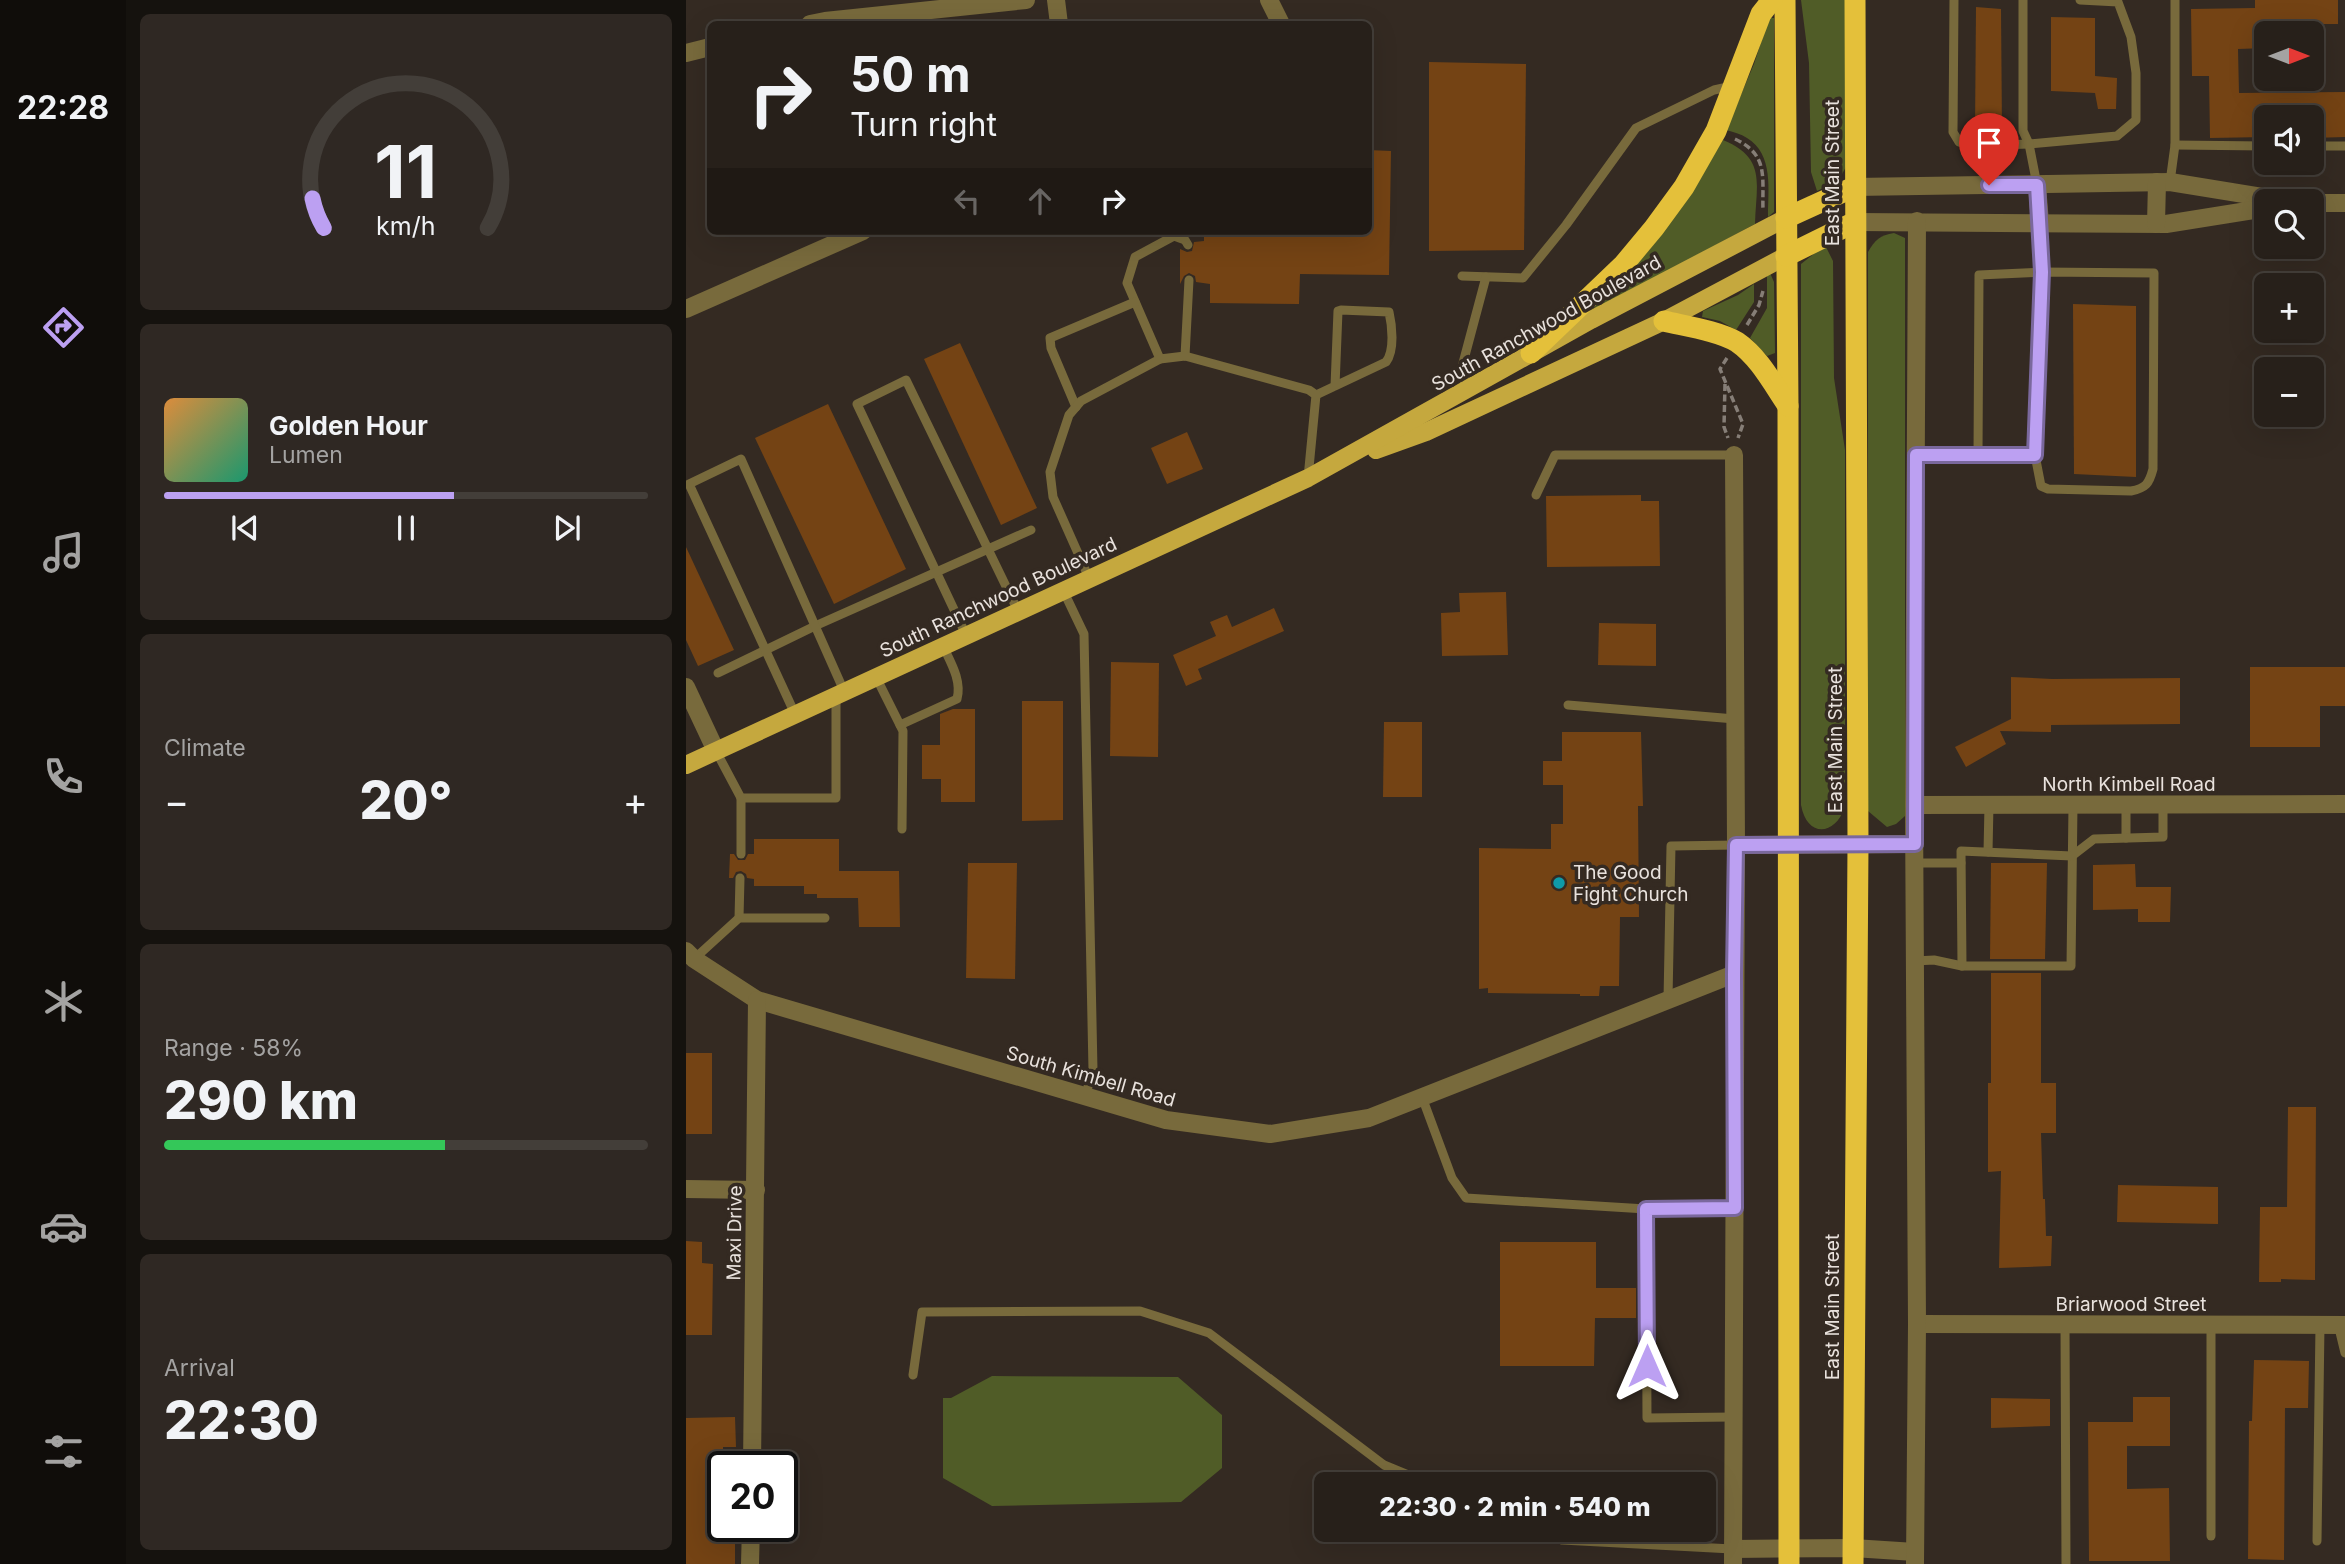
<!DOCTYPE html>
<meta charset="utf-8">
<style>
:root{--surface:#27201a;--page:#2f2823;--text:#f1f3f6;--muted:#a4a3a2;--line:#433e39;--accent:#bca0f2}
body{margin:0;font-family:Inter,sans-serif;background:var(--page);color:var(--text);height:100vh;display:flex;flex-direction:column;font-size:26px;white-space:nowrap}
*{box-sizing:border-box;margin:0}
p{font-size:23px;color:var(--muted)}
.icon{flex:none;width:38px;height:38px;fill:none;stroke:currentColor;stroke-width:2;stroke-linecap:round;stroke-linejoin:round}
.map{position:relative;flex:1;overflow:hidden}
.panel{display:flex;flex-direction:column;gap:14px;padding:14px;background:#15120e;width:560px}
.panel>*{flex:none}
.top-card{position:absolute;left:21px;top:21px;width:665px;height:214px;border-radius:10px;box-shadow:0 7px 28px #0002,0 0 0 2px var(--line);background:#27201a;color:var(--text);overflow:hidden}
.needle{width:46px;rotate:90deg}
.buttons{position:absolute;left:1568px;top:21px;display:grid;gap:14px}
.buttons a{display:grid;place-items:center;width:70px;height:70px;border-radius:10px;background:var(--surface);box-shadow:0 7px 28px #0002,0 0 0 2px var(--line);font-size:35px}
.speed{position:absolute;left:21px;top:1451px;display:flex;gap:14px;font-size:35px;font-weight:700;text-align:center}
.speed>*{display:grid;place-content:center;width:91px;height:91px;border-radius:50%;background:var(--surface);box-shadow:0 7px 28px #0002,0 0 0 2px var(--line);line-height:1}
.speed .limit{border:4px solid #111;border-radius:10px;background:#fff;color:#111}
.pin{position:absolute;display:grid;place-items:center;width:60px;height:60px;color:#fff;margin:-72px -30px;border-radius:50% 50% 50% 0;rotate:-45deg;box-shadow:0 0 7px #0007}
.pin .icon{rotate:45deg}
.me{position:absolute;width:77px;margin:-38px;rotate:0deg;stroke-linejoin:round;filter:drop-shadow(0 0 5px #0008)}
.turn{display:flex;align-items:center;gap:24px;height:147px;padding:0 28px;font-size:32px}
.turn .icon{width:91px;height:91px;stroke-width:2.5}
.turn b{display:block;font-size:49px;line-height:60px}
.lanes{display:flex;align-items:center;height:66px;padding:0 28px;background:#0003;justify-content:center;gap:35px;direction:ltr}
.lanes .off{opacity:.35}
.big{font-size:52px;font-weight:800;line-height:1.1}
.panel .card{flex:1;display:flex;flex-direction:column;justify-content:center;gap:10px;min-width:0;padding:0 24px;border-radius:10px;background:var(--page)}
.panel .dial{align-items:center;gap:0}
.dial svg{height:182px;overflow:visible;fill:none;stroke:var(--line);stroke-width:7;stroke-linecap:round;text-anchor:middle}
.dial text{fill:var(--text);stroke:none}
.song{display:flex;align-items:center;gap:21px}
.cover{width:84px;height:84px;border-radius:10px;background:linear-gradient(135deg,hsl(30 70% 55%),hsl(160 70% 35%))}
.played{height:7px;border-radius:4px;background:linear-gradient(90deg,var(--accent) 60%,var(--line) 60%)}
.keys{display:flex;justify-content:space-around;direction:ltr}
.heat{display:flex;justify-content:space-between;align-items:center;font-size:38px;direction:ltr}
.charge{height:10px;border-radius:5px;background:linear-gradient(90deg,#34c759 58%,var(--line) 0)}
.trip{position:absolute;left:628px;top:1472px;width:402px;height:70px;border-radius:10px;background:var(--surface);box-shadow:0 7px 28px #0002,0 0 0 2px var(--line);font-weight:800;line-height:70px;text-align:center}
main{display:flex;flex:1;min-height:0}
.dock{display:flex;flex-direction:column;width:126px;justify-content:space-around;align-items:center;background:#100d0a;color:var(--muted)}
.dock .icon{width:49px;height:49px}
.dock .current{color:var(--accent)}
.dock b{font-size:32px;color:var(--text)}
.map>svg:first-child{display:block}
.green{fill:#505c27}
.building{fill:#744314}
.lines{fill:none;stroke-linecap:round;stroke-linejoin:round}
.path{stroke:#867e77;stroke-width:3.5;stroke-dasharray:7 3.5;stroke-linecap:butt}
.lane{stroke:#786a3c;stroke-width:9}
.street{stroke:#786a3c;stroke-width:18}
.primary{stroke:#c5a83e;stroke-width:18}
.highway{stroke:#e4c03a;stroke-width:21}
.route-casing{stroke:#7a689d;stroke-width:18}
.route{stroke:#bca0f2;stroke-width:12}
.culture-dot{fill:#0f9aa8;stroke:#342a22;stroke-width:2.5}
.labels{text-anchor:middle;stroke-width:7;stroke-linejoin:round;paint-order:stroke}
.street-label{font-size:19px;fill:#e9e2dd;stroke:#342a22}
.poi-label{font-size:19px;fill:#e9e2dd;stroke:#342a22;text-anchor:start}
</style>
<main>
<nav class="dock">
<b>22:28</b>
<svg class="icon current" aria-label="directions" viewBox="0 0 24 24"><path d="M12 3l9 9-9 9-9-9zM9 14v-3h6M13 9l2 2-2 2"/></svg>
<svg class="icon" aria-label="music" viewBox="0 0 24 24"><path d="M9 18V5l10-2v13"/><circle cx="6" cy="18" r="3"/><circle cx="16" cy="16" r="3"/></svg>
<svg class="icon" aria-label="phone" viewBox="0 0 24 24"><path d="M5 4h4l2 5-3 2q2 4 5 5l2-3 5 2v4C11 20 4 13 5 4z"/></svg>
<svg class="icon" aria-label="climate" viewBox="0 0 24 24"><path d="M12 3v18M4 7l16 10M4 17L20 7"/></svg>
<svg class="icon" aria-label="car" viewBox="0 0 24 24"><path d="M5 17H2v-5l4-1 3-4h7l3 4 3 1v5h-3M9 17h6M6 11h13"/><circle cx="7" cy="17" r="2"/><circle cx="17" cy="17" r="2"/></svg>
<svg class="icon" aria-label="filters" viewBox="0 0 24 24"><path d="M4 7h16M4 17h16"/><circle cx="9" cy="7" r="2"/><circle cx="15" cy="17" r="2"/></svg>
</nav>
<section class="panel">
<div class="card dial"><svg viewBox="0 0 100 80">
<path d="M14 69A42 42 0 1 1 86 69"/>
<path d="M14 69A42 42 0 0 1 9 56" stroke="#bca0f2"/>
<text x="50" y="56" font-size="32" font-weight="700">11</text>
<text x="50" y="72" font-size="11">km/h</text>
</svg></div>
<div class="card">
<div class="song"><i class="cover"></i><div><b>Golden Hour</b><p>Lumen</p></div></div>
<div class="played"></div>
<div class="keys"><svg class="icon" aria-label="previous" viewBox="0 0 24 24"><path d="M18 5L8 12l10 7zM5 5v14"/></svg><svg class="icon" aria-label="pause" viewBox="0 0 24 24"><path d="M8 5v14M16 5v14"/></svg><svg class="icon" aria-label="next" viewBox="0 0 24 24"><path d="M6 5l10 7-10 7zM19 5v14"/></svg></div>
</div>
<div class="card"><p>Climate</p>
<div class="heat"><a>−</a><b class="big">20°</b><a>+</a></div>
</div>
<div class="card"><p>Range · 58%</p><b class="big">290 km</b><div class="charge"></div></div>
<div class="card"><p>Arrival</p><b class="big">22:30</b></div>
</section>
<div class="map">
<svg width="1659" height="1564" viewBox="0 0 1659 1564">
<rect width="100%" height="100%" fill="#342a22"/>
<g class="green">
<polygon points="1115,0 1159,0 1160,167 1152,181 1131,191 1125,172 1123,63"/>
<path d="M1083,18H1088V212L1082,217C1082,191 1088,154 1061,138C1055,134 1047,132 1040,130L1068,64Z"/>
<path d="M1037,140C1081,158 1070,184 1069,224L903,313L964,249L993,210Z"/>
<path d="M1208,233L1219,238V816L1210,824L1201,827L1182,811V252C1189,240 1194,235 1208,233Z"/>
<path d="M1139,245L1147,261L1148,378L1159,450V807C1149,836 1121,838 1115,805V264Z"/>
<polygon points="1084,273 1088,282 1089,353 1081,356 1064,338 1081,308 1081,275"/>
<polygon points="1068,284 1068,302 1050,330 1034,321 1016,317 1017,311 1052,295"/>
<polygon points="306,1376 492,1377 536,1415 536,1468 495,1502 306,1506 257,1478 257,1398 265,1398"/>
</g>
<g class="building">
<polygon points="1569,0 1652,0 1652,24 1616,24 1616,33 1580,33 1580,48 1552,49 1553,93 1659,92 1659,137 1626,138 1626,117 1580,117 1580,137 1524,138 1523,76 1506,76 1505,9 1569,8"/>
<polygon points="1290,7 1315,9 1316,131 1289,131"/>
<polygon points="1365,17 1409,18 1409,76 1431,78 1430,109 1412,109 1409,93 1365,91"/>
<polygon points="743,62 840,64 838,250 743,251"/>
<polygon points="682,150 705,151 703,275 614,274 613,304 524,303 524,284 510,282 509,276 503,273 498,276 494,284 494,249 501,252 506,251 508,242 518,241 518,231 682,231"/>
<polygon points="1387,304 1450,306 1450,477 1388,474"/>
<polygon points="274,343 351,508 315,525 238,359"/>
<polygon points="142,404 220,569 148,604 69,438"/>
<polygon points="501,432 517,469 481,484 465,448"/>
<polygon points="955,495 955,501 973,501 974,566 861,567 860,496"/>
<polygon points="0,547 48,650 12,666 0,640"/>
<polygon points="820,592 822,655 756,656 755,613 774,612 773,593"/>
<polygon points="588,608 598,631 512,669 516,679 500,686 487,655 530,636 524,622 541,615 546,627"/>
<polygon points="913,623 970,624 970,666 912,665"/>
<polygon points="425,662 473,663 472,757 424,756"/>
<polygon points="1564,667 1659,667 1659,706 1634,706 1634,747 1564,747"/>
<polygon points="1325,677 1366,679 1494,678 1494,724 1365,725 1365,732 1314,731 1320,744 1280,767 1269,747 1325,719"/>
<polygon points="336,701 377,701 377,820 336,821"/>
<polygon points="267,709 289,709 289,802 255,802 255,779 236,779 236,745 254,745 254,714"/>
<polygon points="698,722 736,722 736,797 697,797"/>
<polygon points="876,732 955,732 957,806 952,806 953,917 934,917 933,986 914,986 913,996 894,996 894,994 802,993 802,988 793,989 793,848 865,849 865,824 877,824 877,785 857,785 857,761 876,761"/>
<polygon points="68,839 153,839 153,871 213,871 214,927 173,927 172,898 131,898 131,894 118,894 118,886 68,886 68,879 61,878 60,874 55,871 50,872 47,878 43,878 44,854 48,854 52,860 59,860 62,854 68,854"/>
<polygon points="282,863 331,863 329,979 280,978"/>
<polygon points="1305,863 1361,863 1359,959 1304,959"/>
<polygon points="1449,864 1450,887 1485,887 1484,922 1452,922 1452,909 1407,910 1407,865"/>
<polygon points="1305,973 1355,973 1355,1083 1370,1083 1370,1133 1355,1133 1357,1199 1359,1199 1360,1236 1366,1236 1365,1266 1313,1268 1315,1171 1302,1172 1302,1083 1305,1083"/>
<rect x="0" y="1053" width="26" height="81"/>
<polygon points="1602,1107 1630,1107 1629,1280 1595,1279 1595,1282 1573,1282 1574,1207 1601,1207"/>
<polygon points="1432,1185 1532,1187 1532,1224 1431,1222"/>
<polygon points="0,1241 16,1242 16,1263 27,1264 26,1335 0,1335"/>
<polygon points="814,1242 910,1242 910,1288 950,1288 950,1318 909,1318 908,1366 814,1366"/>
<polygon points="1568,1360 1623,1361 1622,1408 1599,1408 1598,1560 1562,1559 1563,1421 1566,1421"/>
<polygon points="1447,1397 1484,1397 1484,1446 1441,1446 1441,1489 1483,1488 1484,1561 1403,1561 1402,1422 1447,1422"/>
<polygon points="1305,1398 1364,1399 1364,1426 1305,1428"/>
<polygon points="49,1417 50,1447 37,1447 37,1526 49,1526 49,1564 0,1564 0,1418"/>
</g>
<g class="lines">
<g class="path">
<path d="M1049,139C1083,155 1076,177 1077,210"/>
<polyline points="1061,325 1073,305 1077,291"/>
<polyline points="1041,358 1034,369 1057,424 1052,438"/>
<polyline points="1039,384 1038,427 1042,438"/>
</g>
<g class="lane">
<polyline points="1268,0 1267,132 1273,142 1285,146 1343,144 1431,136 1450,120 1450,73 1445,37 1432,2 1394,0"/>
<polyline points="1337,0 1337,131 1343,144 1351,185"/>
<polyline points="1489,145 1580,146"/>
<polyline points="1626,146 1659,146"/>
<polyline points="1484,182 1489,145 1489,0"/>
<polyline points="776,276 837,278 880,225 950,128 1028,90 1046,86"/>
<polyline points="499,356 503,280"/>
<polyline points="474,359 441,283 449,257 488,236 499,240 502,245"/>
<polyline points="779,390 777,363 800,277"/>
<path d="M630,395L700,362C709,350 706,325 703,312L655,310L652,311L649,386"/>
<polyline points="390,407 365,348 364,338 449,302"/>
<polyline points="1230,455 1349,455 1356,272 1354,223"/>
<path d="M1292,455L1293,275L1356,272L1468,273L1467,469C1463,484 1460,488 1445,491L1362,489L1355,486L1349,455"/>
<polyline points="850,495 869,455 1048,455"/>
<polyline points="403,578 367,497 364,472 383,415 395,401 474,359 499,356 623,390 630,395 622,478"/>
<polyline points="377,590 398,634 407,1070 399,1097"/>
<polyline points="280,635 171,404 220,380 332,611"/>
<polyline points="32,673 129,626 345,530"/>
<polyline points="190,677 217,731 216,829"/>
<polyline points="882,705 1049,719"/>
<polyline points="109,714 3,484 55,459 158,691"/>
<path d="M214,725L271,699C276,681 265,663 257,646"/>
<polyline points="30,751 55,798 150,798 150,695"/>
<polyline points="1440,805 1440,838"/>
<polyline points="1302,852 1303,805"/>
<polyline points="55,854 55,798"/>
<polyline points="1229,863 1275,863"/>
<polyline points="53,918 54,878"/>
<polyline points="8,959 53,918 139,918"/>
<polyline points="1229,961 1248,960 1276,966 1385,966 1387,805"/>
<polyline points="1276,966 1275,851 1386,856 1408,839 1477,837 1477,805"/>
<polyline points="982,999 985,846 1050,845"/>
<polyline points="736,1097 766,1178 780,1198 960,1209 1049,1208"/>
<polyline points="960,1209 961,1418 1047,1417"/>
<polyline points="1652,1324 1659,1353"/>
<polyline points="1379,1325 1380,1564"/>
<polyline points="1525,1325 1525,1536"/>
<polyline points="227,1375 236,1312 454,1311 523,1333 698,1465 744,1484"/>
<polyline points="851,1530 876,1540 1046,1549"/>
<polyline points="1631,1541 1634,1325"/>
</g>
<g class="street">
<polyline points="370,0 373,24"/>
<polyline points="583,0 595,24"/>
<polyline points="124,24 139,21 340,0"/>
<polyline points="0,53 24,47"/>
<polyline points="1351,185 1354,223"/>
<polyline points="1168,187 1484,182 1601,201"/>
<polyline points="1626,203 1659,203"/>
<polyline points="1169,222 1480,224 1580,208"/>
<polyline points="1470,224 1471,182"/>
<polyline points="0,309 177,231"/>
<polyline points="0,687 30,751"/>
<polyline points="1228,805 1659,804"/>
<polyline points="1050,845 1229,844"/>
<polyline points="0,951 8,959 71,1000 480,1120 584,1134 683,1118 1048,974"/>
<polyline points="0,1189 70,1190"/>
<polyline points="1231,1324 1659,1325"/>
<polyline points="66,1466 71,1000"/>
<polyline points="1046,1549 1167,1548 1229,1552"/>
<polyline points="64,1564 65,1526"/>
<polyline points="1047,1564 1050,845 1048,455"/>
<polyline points="1229,1564 1231,1324 1228,805 1231,221"/>
</g>
<g class="primary">
<polyline points="690,450 740,432 978,321 1100,256"/>
<polyline points="0,765 622,478 905,320 1100,218"/>
</g>
<g class="highway">
<polyline points="1099,0 1102,406 1103,1564"/>
<polyline points="1100,218 1168,187"/>
<polyline points="1100,256 1169,222"/>
<path d="M978,321C999,326 1033,331 1051,342C1073,357 1087,384 1102,406"/>
<polyline points="845,353 938,264 968,228 998,187 1030,131 1075,14 1086,0"/>
<polyline points="1167,1564 1172,845 1169,0"/>
</g>
</g>
<g class="lines">
<defs>
<polyline id="route" points="961,1366 960,1209 1049,1208 1048,974 1050,845 1229,844 1230,455 1349,455 1356,272 1351,185 1303,185"/>
</defs>
<use href="#route" class="route-casing"/>
<use href="#route" class="route"/>
</g>
<circle class="culture-dot" cx="873" cy="883" r="7"/>
<g class="labels">
<g class="street-label">
<text transform="translate(1146 173) rotate(-90)" y="7">East Main Street</text>
<text transform="translate(860 323) rotate(-29)" y="7">South Ranchwood Boulevard</text>
<text transform="translate(312 597) rotate(-25)" y="7">South Ranchwood Boulevard</text>
<text transform="translate(1149 740) rotate(-90)" y="7">East Main Street</text>
<text x="1443" y="791">North Kimbell Road</text>
<text transform="translate(405 1076) rotate(16)" y="7">South Kimbell Road</text>
<text transform="translate(48 1233) rotate(-89)" y="7">Maxi Drive</text>
<text x="1445" y="1311">Briarwood Street</text>
<text transform="translate(1146 1307) rotate(-90)" y="7">East Main Street</text>
</g>
<g class="poi-label">
<text x="887" y="879">The Good<tspan x="887" dy="22">Fight Church</tspan></text>
</g>
</g>
</svg>
<div class="buttons">
<a><svg class="needle" viewBox="-14 -14 28 28"><path d="M0-13l5 13h-10z" fill="#e53935"/><path d="M0 13l5-13h-10z" fill="#a4a3a2"/></svg></a>
<a><svg class="icon" aria-label="sound" viewBox="0 0 24 24"><path d="M4 9h4l5-4v14l-5-4H4zM17 9q2 3 0 6"/></svg></a>
<a><svg class="icon" aria-label="search" viewBox="0 0 24 24"><circle cx="10" cy="10" r="6"/><path d="M15 15l6 6"/></svg></a>
<a>+</a>
<a>−</a>
</div>
<div class="speed"><div class="limit">20</div></div>
<div class="pin" style="left:1303px;top:185px;background:#d93025"><svg class="icon" aria-label="arrive" viewBox="0 0 24 24"><path d="M6 21V4h12l-3 4 3 4H6"/></svg></div>
<svg class="me" style="left:961px;top:1366px" viewBox="-20 -20 40 40"><path d="M0-17L14 15 0 8-14 15z" fill="#bca0f2" stroke="#fff" stroke-width="4"/></svg>
<div class="trip">22:30 · 2 min · 540 m</div>
<div class="top-card">
<div class="turn"><svg class="icon" aria-label="right" viewBox="0 0 24 24"><path d="M7 20v-9h11M14 6l5 5-5 5"/></svg><div><b>50 m</b>Turn right</div></div>
<div class="lanes"><svg class="icon off" aria-label="left" viewBox="0 0 24 24"><path d="M17 20v-9H6M10 6l-5 5 5 5"/></svg><svg class="icon off" aria-label="ahead" viewBox="0 0 24 24"><path d="M12 20V5M6 11l6-6 6 6"/></svg><svg class="icon" aria-label="right" viewBox="0 0 24 24"><path d="M7 20v-9h11M14 6l5 5-5 5"/></svg></div>
</div>
</div>
</main>
